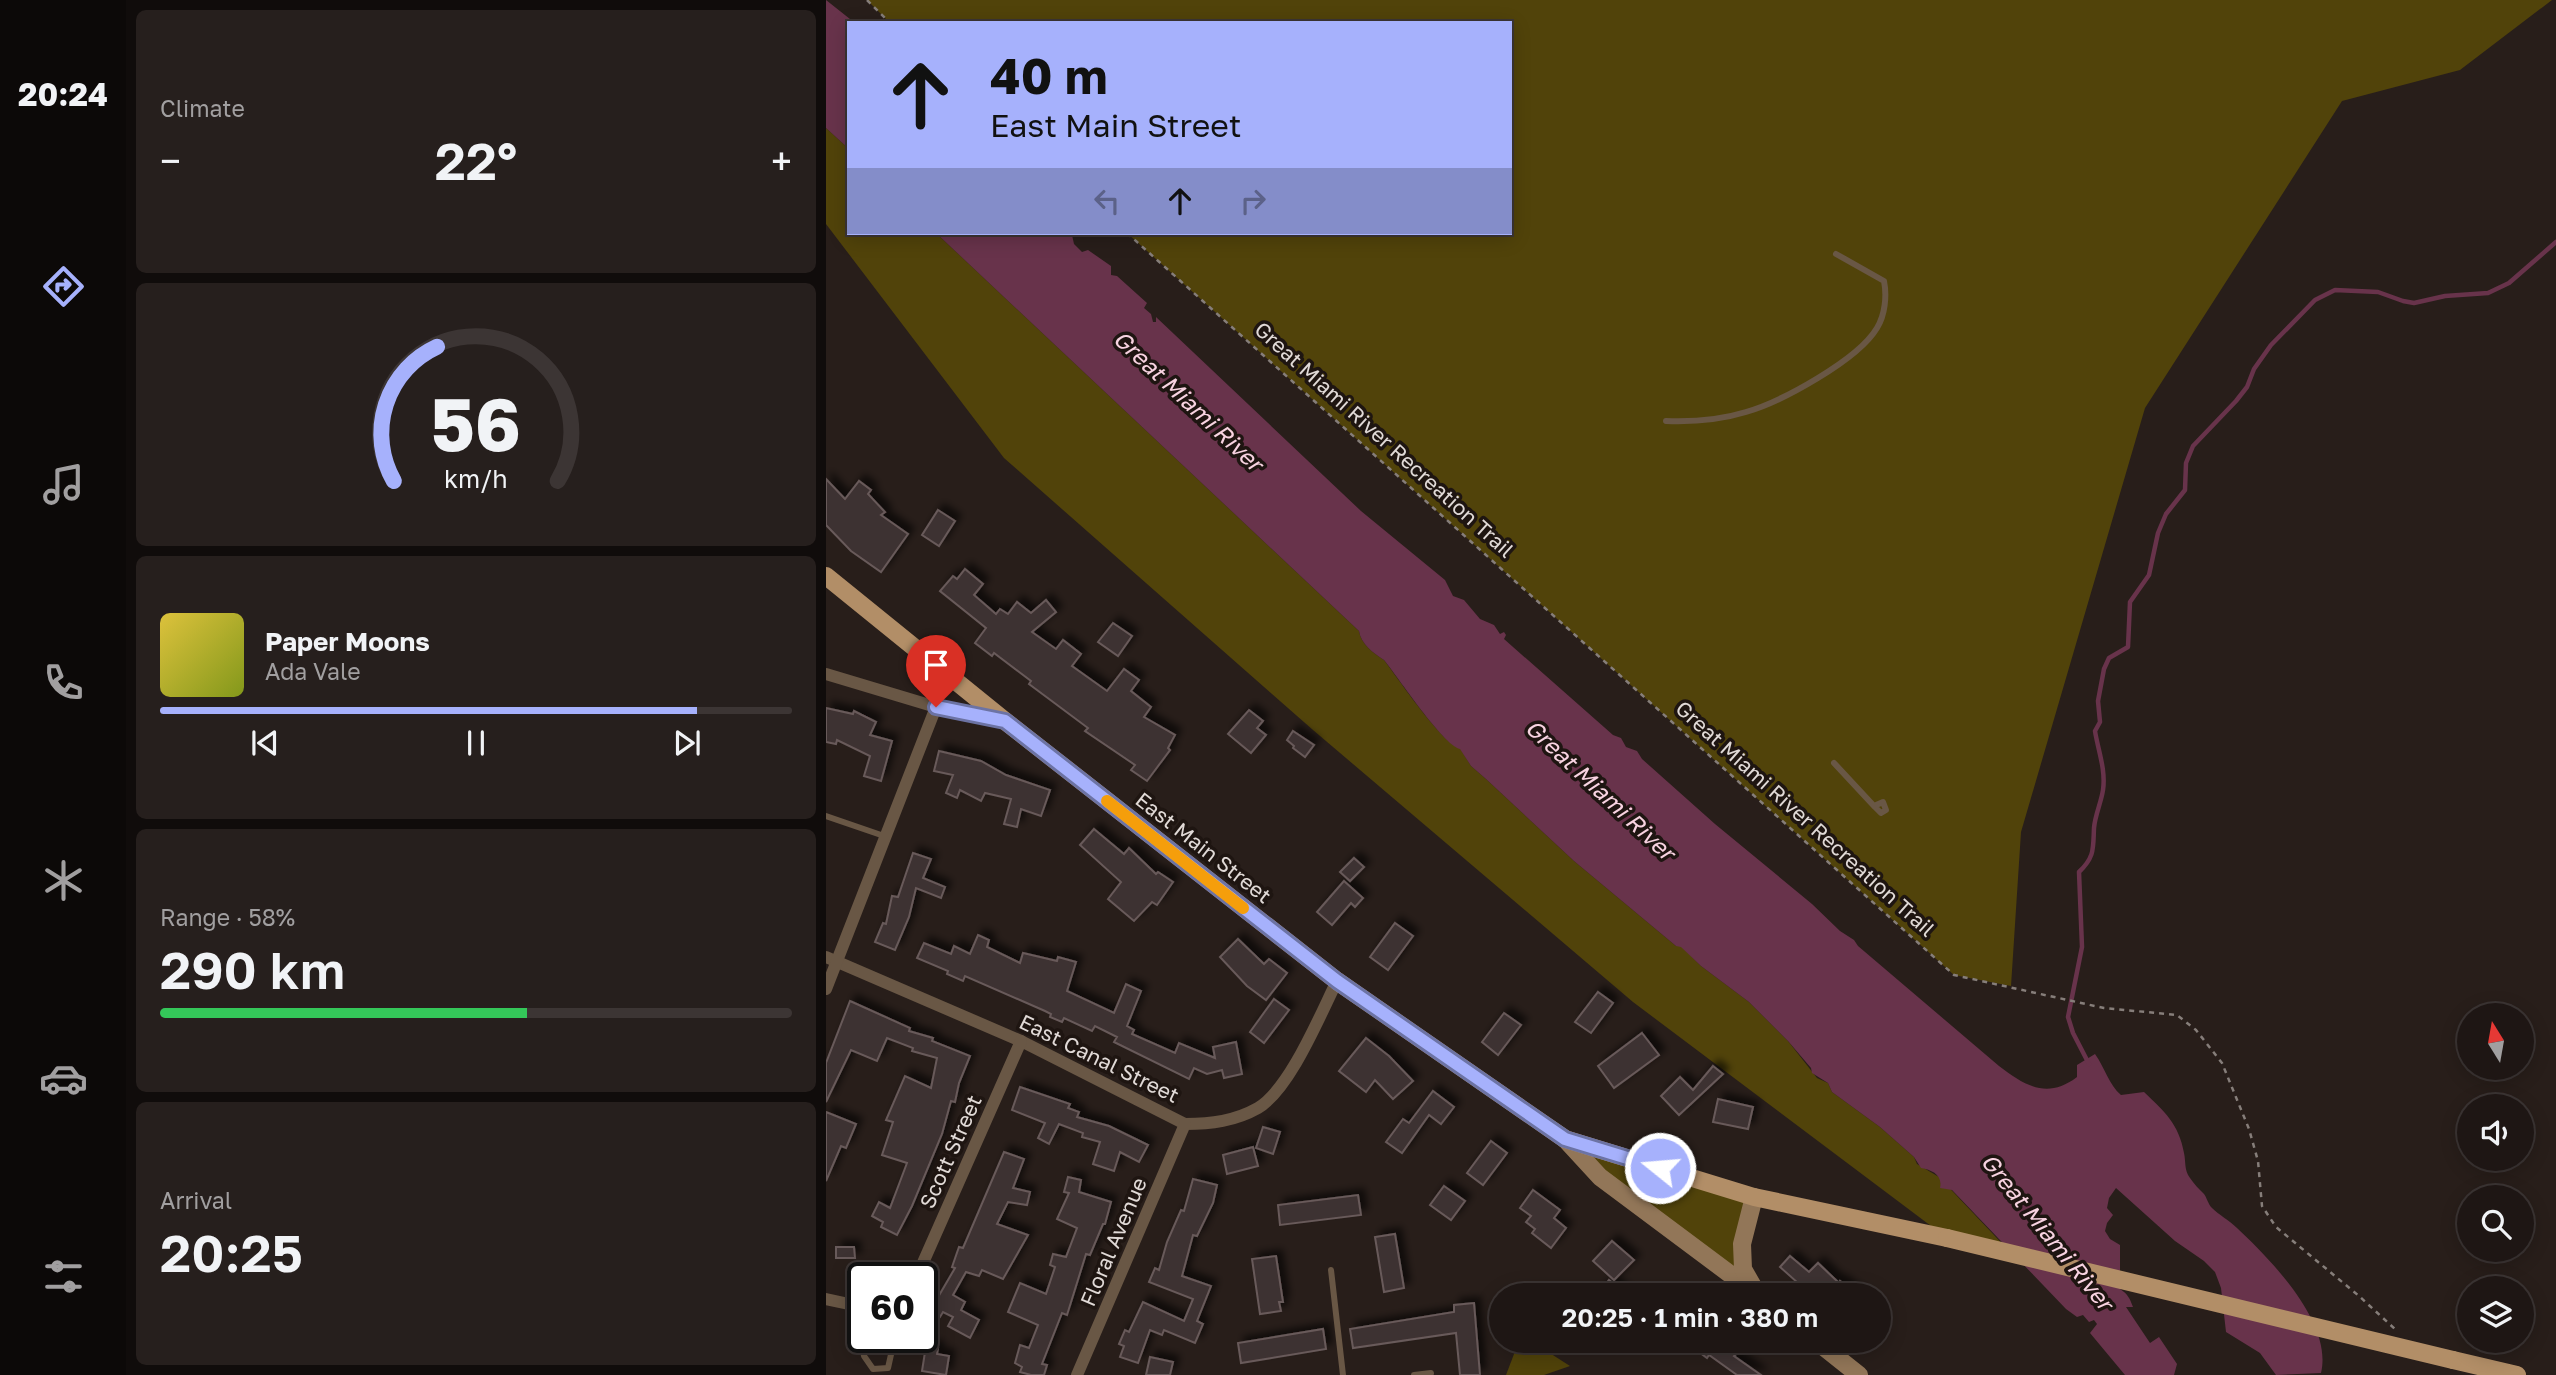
<!DOCTYPE html>
<meta charset="utf-8">
<style>
:root{--surface:#1e1614;--page:#261f1d;--text:#f1f3f6;--muted:#a19fa0;--line:#3c3534;--accent:#a6b1fc}
body{margin:0;font-family:"Golos Text",sans-serif;background:var(--page);color:var(--text);height:100vh;display:flex;flex-direction:column;font-size:26px;white-space:nowrap}
*{box-sizing:border-box;margin:0}
p{font-size:23px;color:var(--muted)}
.icon{flex:none;width:38px;height:38px;fill:none;stroke:currentColor;stroke-width:2;stroke-linecap:round;stroke-linejoin:round}
.map{position:relative;flex:1;overflow:hidden}
.drawer{display:flex;flex-direction:column;gap:10px;padding:10px;background:#100c0b;width:700px}
.drawer>*{flex:none}
.top-card{position:absolute;left:21px;top:21px;width:665px;height:214px;border-radius:0px;box-shadow:0 4px 18px #0003,0 0 0 2px var(--line);background:#a6b1fc;color:#111;overflow:hidden}
.needle{width:46px;rotate:349deg}
.tools{position:absolute;left:1631px;top:1003px;display:grid;gap:14px}
.tools a{display:grid;place-items:center;width:77px;height:77px;border-radius:50%;background:var(--surface);box-shadow:0 4px 18px #0003,0 0 0 2px var(--line);font-size:35px}
.speed{position:absolute;left:21px;top:1262px;display:flex;gap:14px;font-size:35px;font-weight:700;text-align:center}
.speed>*{display:grid;place-content:center;width:91px;height:91px;border-radius:50%;background:var(--surface);box-shadow:0 4px 18px #0003,0 0 0 2px var(--line);line-height:1}
.speed .limit{border:4px solid #111;border-radius:10px;background:#fff;color:#111}
.pin{position:absolute;display:grid;place-items:center;width:60px;height:60px;color:#fff;margin:-72px -30px;border-radius:50% 50% 50% 0;rotate:-45deg;box-shadow:0 0 7px #0007}
.pin .icon{rotate:45deg}
.me{position:absolute;width:77px;margin:-38px;rotate:287deg;stroke-linejoin:round;filter:drop-shadow(0 0 5px #0008)}
.turn{display:flex;align-items:center;gap:24px;height:147px;padding:0 28px;font-size:32px}
.turn .icon{width:91px;height:91px;stroke-width:2.5}
.turn b{display:block;font-size:49px;line-height:60px}
.lanes{display:flex;align-items:center;height:66px;padding:0 28px;background:#0003;justify-content:center;gap:35px;direction:ltr}
.lanes .off{opacity:.35}
.big{font-size:52px;font-weight:600;line-height:1.1}
.drawer .card{flex:1;display:flex;flex-direction:column;justify-content:center;gap:10px;min-width:0;padding:0 24px;border-radius:10px;background:var(--page)}
.drawer .dial{align-items:center;gap:0}
.dial svg{height:182px;overflow:visible;fill:none;stroke:var(--line);stroke-width:7;stroke-linecap:round;text-anchor:middle}
.dial text{fill:var(--text);stroke:none}
.song{display:flex;align-items:center;gap:21px}
.cover{width:84px;height:84px;border-radius:10px;background:linear-gradient(135deg,hsl(50 70% 55%),hsl(70 70% 35%))}
.played{height:7px;border-radius:4px;background:linear-gradient(90deg,var(--accent) 85%,var(--line) 85%)}
.keys{display:flex;justify-content:space-around;direction:ltr}
.heat{display:flex;justify-content:space-between;align-items:center;font-size:38px;direction:ltr}
.charge{height:10px;border-radius:5px;background:linear-gradient(90deg,#34c759 58%,var(--line) 0)}
.trip{position:absolute;left:663px;top:1283px;width:402px;height:70px;border-radius:35px;background:var(--surface);box-shadow:0 4px 18px #0003,0 0 0 2px var(--line);font-weight:600;line-height:70px;text-align:center}
main{display:flex;flex:1;min-height:0}
.tabs{display:flex;flex-direction:column;width:126px;justify-content:space-around;align-items:center;background:#0c0908;color:var(--muted)}
.tabs .icon{width:49px;height:49px}
.tabs .current{color:var(--accent)}
.tabs b{font-size:32px;color:var(--text)}
.map>svg:first-child{display:block}
.green{fill:#51430a}
.water{fill:#68334b}
.lines{fill:none;stroke-linecap:round;stroke-linejoin:round}
.stream{stroke:#68334b;stroke-width:4.5}
.building{fill:#3e3131;stroke:#685a5a;stroke-width:2;filter:url(#shadow)}
.path{stroke:#867e7a;stroke-width:2.5;stroke-dasharray:5 5;stroke-linecap:butt}
.lane{stroke:#695745;stroke-width:6}
.street{stroke:#695745;stroke-width:12}
.secondary{stroke:#927658;stroke-width:18}
.primary{stroke:#b28e67;stroke-width:18}
.primary-bridge{stroke:#b28e67;stroke-width:18}
.route-casing{stroke:#6c73a4;stroke-width:18}
.route{stroke:#a6b1fc;stroke-width:12}
.slow{stroke:#f59e0b;stroke-width:12}
.labels{text-anchor:middle;stroke-width:7;stroke-linejoin:round;paint-order:stroke}
.street-label{font-size:21px;fill:#e1dad7;stroke:#1e1511}
.water-label{font-size:23px;font-style:italic;fill:#f8d3e1;stroke:#1e1511}
</style>
<main>
<nav class="tabs">
<b>20:24</b>
<svg class="icon current" aria-label="directions" viewBox="0 0 24 24"><path d="M12 3l9 9-9 9-9-9zM9 14v-3h6M13 9l2 2-2 2"/></svg>
<svg class="icon" aria-label="music" viewBox="0 0 24 24"><path d="M9 18V5l10-2v13"/><circle cx="6" cy="18" r="3"/><circle cx="16" cy="16" r="3"/></svg>
<svg class="icon" aria-label="phone" viewBox="0 0 24 24"><path d="M5 4h4l2 5-3 2q2 4 5 5l2-3 5 2v4C11 20 4 13 5 4z"/></svg>
<svg class="icon" aria-label="climate" viewBox="0 0 24 24"><path d="M12 3v18M4 7l16 10M4 17L20 7"/></svg>
<svg class="icon" aria-label="car" viewBox="0 0 24 24"><path d="M5 17H2v-5l4-1 3-4h7l3 4 3 1v5h-3M9 17h6M6 11h13"/><circle cx="7" cy="17" r="2"/><circle cx="17" cy="17" r="2"/></svg>
<svg class="icon" aria-label="filters" viewBox="0 0 24 24"><path d="M4 7h16M4 17h16"/><circle cx="9" cy="7" r="2"/><circle cx="15" cy="17" r="2"/></svg>
</nav>
<section class="drawer">
<div class="card"><p>Climate</p>
<div class="heat"><a>−</a><b class="big">22°</b><a>+</a></div>
</div>
<div class="card dial"><svg viewBox="0 0 100 80">
<path d="M14 69A42 42 0 1 1 86 69"/>
<path d="M14 69A42 42 0 0 1 33 10" stroke="#a6b1fc"/>
<text x="50" y="56" font-size="32" font-weight="700">56</text>
<text x="50" y="72" font-size="11">km/h</text>
</svg></div>
<div class="card">
<div class="song"><i class="cover"></i><div><b>Paper Moons</b><p>Ada Vale</p></div></div>
<div class="played"></div>
<div class="keys"><svg class="icon" aria-label="previous" viewBox="0 0 24 24"><path d="M18 5L8 12l10 7zM5 5v14"/></svg><svg class="icon" aria-label="pause" viewBox="0 0 24 24"><path d="M8 5v14M16 5v14"/></svg><svg class="icon" aria-label="next" viewBox="0 0 24 24"><path d="M6 5l10 7-10 7zM19 5v14"/></svg></div>
</div>
<div class="card"><p>Range · 58%</p><b class="big">290 km</b><div class="charge"></div></div>
<div class="card"><p>Arrival</p><b class="big">20:25</b></div>
</section>
<div class="map">
<svg width="1730" height="1375" viewBox="0 0 1730 1375">
<defs>
<filter id="shadow"><feDropShadow dx="6" dy="-6" stdDeviation="3.5" flood-color="#0009"/></filter>
</defs>
<rect width="100%" height="100%" fill="#281e1a"/>
<g class="green">
<polygon points="41,0 1726,0 1634,70 1516,101 1319,408 1195,832 1185,986 1128,975 301,233 684,233 684,23 64,23"/>
<path d="M0,128L23,149V233H110L533,631C535,644 547,653 558,660C571,677 617,745 634,748L645,766L660,779L748,861L850,946H855L875,966L923,1002L962,1041L991,1078L1002,1083L1006,1092L1054,1127L1088,1157L1091,1164L1113,1177L1186,1254L1121,1238L807,1002L487,730L178,458L0,224Z"/>
<polygon points="739,1139 928,1197 916,1244 932,1295"/>
<polygon points="693,1341 705,1341 744,1366 718,1375 680,1375"/>
</g>
<g class="water">
<polygon points="0,0 29,23 23,23 23,149 0,128"/>
<path d="M110,233H241L246,235L248,244L256,252L262,250L285,266V275L291,276L321,303L318,308L325,314L327,322H330V317L535,511L619,580L627,596L638,600L654,619L668,625L674,634L678,632L680,635L678,639L787,735L795,738L800,747L811,751L816,759L889,824L986,904L1014,931L1028,940L1032,946L1173,1066C1198,1085 1221,1100 1251,1077V1065L1269,1054C1279,1068 1283,1085 1295,1095L1318,1092C1338,1111 1353,1124 1358,1153C1360,1162 1358,1170 1364,1178C1368,1184 1373,1189 1378,1194C1381,1198 1382,1204 1386,1208C1393,1215 1403,1220 1411,1228C1445,1260 1507,1323 1495,1373L1450,1375L1434,1353L1400,1332L1395,1288L1389,1272L1378,1261L1349,1241L1290,1188L1283,1198L1281,1208L1287,1215L1281,1223L1279,1231L1284,1239L1294,1245V1289C1302,1294 1304,1299 1307,1307H1300L1324,1343L1333,1337L1351,1364L1348,1375H1299L1264,1333L1271,1324L1268,1320L1263,1322L1257,1315L1251,1317L1240,1309L1126,1190L1114,1188C1117,1175 1106,1170 1095,1168L1088,1157L1054,1127L1006,1092L1002,1083L986,1073L985,1068L962,1041L923,1002L875,966L855,947L850,946L748,861L660,779L645,766L634,749C617,745 572,677 558,660C547,653 535,644 533,631Z"/>
</g>
<g class="lines">
<path class="stream" d="M1263,1064L1247,1033L1242,1017L1256,947L1253,872C1269,857 1267,848 1268,828C1269,815 1275,803 1277,790C1280,770 1272,750 1269,731L1274,722L1272,701L1278,669L1283,658L1302,647L1304,602L1323,575L1332,533L1340,514L1359,490L1360,463L1367,446L1410,401L1421,387L1428,369L1445,345L1489,300L1509,290L1552,292L1577,301L1588,303L1619,296L1662,293L1683,283L1730,242"/>
</g>
<g class="building">
<polygon points="0,479 19,499 33,481 45,490 42,494 59,512 55,515 82,534 55,572 25,551 0,525"/>
<polygon points="112,510 129,521 113,546 96,535"/>
<polygon points="139,569 157,584 148,595 170,614 174,609 182,614 191,602 205,613 220,600 230,612 206,632 230,649 237,640 255,654 246,666 281,691 298,669 313,680 305,691 325,707 318,717 349,735 342,748 344,750 321,781 305,770 309,765 259,731 262,728 203,684 205,681 168,653 166,656 149,643 160,628 114,591 127,576 131,579"/>
<polygon points="287,623 306,636 292,656 272,642"/>
<polygon points="0,708 27,714 28,711 50,722 44,735 66,741 55,781 38,776 44,756 11,740 10,744 0,742"/>
<polygon points="423,710 437,721 431,728 440,735 425,753 402,734"/>
<polygon points="467,731 488,745 479,757 467,748 468,746 461,740"/>
<polygon points="113,751 155,761 180,775 224,790 215,816 195,809 191,827 178,824 185,799 159,793 155,801 134,790 131,798 120,793 127,775 108,771"/>
<polygon points="268,829 298,854 303,848 330,874 332,872 347,882 331,905 326,902 308,921 282,899 295,882 254,845"/>
<polygon points="87,853 105,859 97,878 119,887 115,898 90,888 83,917 69,950 49,942 57,923 60,924 66,896 72,897"/>
<polygon points="528,858 538,867 524,881 514,872"/>
<polygon points="518,881 537,898 529,907 525,903 506,925 491,912"/>
<polygon points="569,923 587,936 562,970 544,957"/>
<polygon points="152,935 163,940 161,947 194,963 197,953 231,961 232,957 250,962 241,991 288,1013 300,984 315,991 301,1026 308,1030 306,1034 349,1053 353,1043 389,1058 387,1047 410,1042 416,1074 398,1078 396,1070 381,1074 368,1068 363,1079 288,1042 291,1037 269,1026 266,1031 238,1018 236,1022 224,1017 225,1014 219,1011 139,976 137,981 121,974 122,971 91,958 98,943 125,954 128,946 144,954"/>
<polygon points="412,939 438,964 443,959 461,973 440,1000 421,986 394,957"/>
<polygon points="772,992 787,1003 765,1033 749,1022"/>
<polygon points="448,999 463,1010 438,1043 424,1032"/>
<polygon points="24,1001 84,1028 83,1031 107,1038 106,1041 144,1056 133,1083 129,1102 125,1101 116,1134 86,1206 71,1235 55,1227 57,1222 46,1216 53,1202 64,1208 81,1163 56,1155 67,1122 60,1120 79,1076 105,1088 111,1058 86,1051 87,1048 61,1038 51,1061 25,1050 0,1102 0,1063"/>
<polygon points="678,1013 695,1025 672,1055 656,1042"/>
<polygon points="816,1033 833,1055 788,1088 772,1066"/>
<polygon points="540,1038 563,1056 587,1081 567,1099 549,1080 540,1092 513,1071"/>
<polygon points="887,1066 897,1074 853,1115 835,1096 854,1077 867,1090"/>
<polygon points="194,1087 244,1104 242,1108 253,1112 251,1117 283,1126 322,1145 313,1162 294,1152 288,1171 267,1164 274,1142 256,1137 257,1133 233,1124 223,1144 212,1138 219,1123 186,1110"/>
<polygon points="607,1091 628,1107 615,1124 603,1115 576,1153 560,1142 577,1119 583,1123"/>
<polygon points="892,1099 927,1107 922,1129 887,1122"/>
<polygon points="0,1112 30,1124 20,1148 15,1146 0,1181"/>
<polygon points="437,1127 454,1132 447,1154 430,1148"/>
<polygon points="665,1141 681,1153 657,1185 641,1173"/>
<polygon points="427,1147 432,1166 401,1174 397,1155"/>
<polygon points="178,1152 198,1159 187,1188 204,1192 201,1205 182,1202 171,1224 202,1235 177,1279 156,1270 153,1276 140,1272 127,1295 139,1302 135,1310 153,1320 144,1338 122,1326 127,1317 117,1312 114,1317 104,1311 129,1268 126,1267 133,1247 137,1248"/>
<polygon points="242,1177 255,1180 253,1192 285,1202 279,1224 277,1224 264,1255 260,1254 241,1315 236,1313 216,1364 221,1365 218,1375 205,1375 194,1372 196,1367 189,1363 194,1345 203,1348 212,1325 182,1312 194,1283 220,1294 229,1267 224,1265 227,1254 240,1257 251,1228 231,1219 243,1193 238,1192"/>
<polygon points="367,1179 391,1185 387,1203 371,1236 367,1235 356,1276 385,1286 371,1321 377,1324 369,1343 338,1330 336,1335 324,1330 312,1363 294,1357 298,1346 293,1344 299,1330 303,1332 317,1302 358,1321 367,1299 323,1282 329,1268 333,1270 341,1242 355,1210 358,1211"/>
<polygon points="618,1186 639,1201 625,1220 604,1205"/>
<polygon points="707,1190 734,1210 728,1218 740,1228 725,1248 706,1233 709,1229 700,1222 705,1216 694,1208"/>
<polygon points="532,1195 535,1215 454,1225 452,1205"/>
<polygon points="569,1234 578,1288 558,1292 549,1237"/>
<polygon points="786,1241 808,1260 788,1280 767,1261"/>
<polygon points="10,1247 28,1247 29,1258 10,1258"/>
<polygon points="450,1256 457,1302 453,1302 455,1311 434,1314 426,1259"/>
<polygon points="964,1256 983,1272 992,1263 1013,1283 1014,1281 1033,1295 960,1295 972,1283 954,1267"/>
<polygon points="783,1280 801,1295 771,1295"/>
<polygon points="648,1303 654,1375 634,1375 630,1333 527,1348 524,1329 628,1312 628,1305"/>
<polygon points="497,1329 500,1349 415,1363 412,1343"/>
<polygon points="857,1340 893,1340 911,1353 908,1356 935,1375 911,1375 883,1355 881,1358"/>
<polygon points="100,1346 112,1348 111,1354 123,1356 120,1375 96,1371"/>
<polygon points="324,1357 347,1362 344,1375 320,1375"/>
</g>
<g class="lines">
<g class="path">
<polyline points="41,0 64,23"/>
<polyline points="301,233 1128,975 1278,1008 1351,1015 1370,1030 1396,1063 1423,1129 1432,1161 1436,1206 1450,1227 1533,1296 1570,1330"/>
</g>
<g class="lane">
<path d="M840,421C867,422 894,420 920,412C955,402 1032,360 1051,328C1059,315 1061,296 1058,281L1010,254"/>
<polyline points="1008,763 1048,806 1055,813 1060,810 1057,802 1048,806"/>
<polyline points="0,816 61,837"/>
<polyline points="505,1270 517,1375"/>
<polyline points="28,1307 38,1356 47,1369 62,1368 66,1350 64,1337"/>
<polyline points="588,1375 605,1373"/>
</g>
<g class="street">
<polyline points="0,674 110,707 176,720"/>
<path d="M0,957L195,1041L359,1124C385,1124 409,1121 432,1108C464,1089 494,1015 511,981"/>
<polyline points="0,989 110,707"/>
<polyline points="88,1278 92,1274 195,1041"/>
<polyline points="0,1299 37,1307"/>
<polyline points="251,1375 359,1124"/>
</g>
<g class="secondary">
<polyline points="739,1139 774,1177 932,1295"/>
<polyline points="928,1197 916,1244 917,1269 929,1290"/>
<polyline points="989,1340 1033,1375"/>
</g>
<g class="primary">
<polyline points="0,576 179,721 511,981 739,1139 928,1197 1121,1238"/>
<polyline points="1627,1360 1691,1375"/>
</g>
<polyline class="primary-bridge" points="1121,1238 1627,1360"/>
</g>
<g class="lines">
<defs>
<polyline id="route" points="110,707 179,721 511,981 739,1139 834,1168"/>
</defs>
<use href="#route" class="route-casing"/>
<use href="#route" class="route"/>
<polyline class="slow" points="281,801 417,908"/>
</g>
<g class="labels">
<g class="street-label">
<text transform="translate(558 440) rotate(42)" y="7">Great Miami River Recreation Trail</text>
<text transform="translate(979 819) rotate(42)" y="7">Great Miami River Recreation Trail</text>
<text transform="translate(377 848) rotate(38)" y="7">East Main Street</text>
<text transform="translate(273 1059) rotate(26)" y="7">East Canal Street</text>
<text transform="translate(125 1152) rotate(-66)" y="7">Scott Street</text>
<text transform="translate(288 1242) rotate(-67)" y="7">Floral Avenue</text>
</g>
<g class="water-label">
<text transform="translate(362 401) rotate(43)" y="8">Great Miami River</text>
<text transform="translate(774 790) rotate(43)" y="8">Great Miami River</text>
<text transform="translate(1221 1232) rotate(51)" y="8">Great Miami River</text>
</g>
</g>
</svg>
<div class="tools">
<a><svg class="needle" viewBox="-14 -14 28 28"><path d="M0-13l5 13h-10z" fill="#e53935"/><path d="M0 13l5-13h-10z" fill="#a19fa0"/></svg></a>
<a><svg class="icon" aria-label="sound" viewBox="0 0 24 24"><path d="M4 9h4l5-4v14l-5-4H4zM17 9q2 3 0 6"/></svg></a>
<a><svg class="icon" aria-label="search" viewBox="0 0 24 24"><circle cx="10" cy="10" r="6"/><path d="M15 15l6 6"/></svg></a>
<a><svg class="icon" aria-label="layers" viewBox="0 0 24 24"><path d="M12 4l9 5-9 5-9-5zM3 14l9 5 9-5"/></svg></a>
</div>
<div class="speed"><div class="limit">60</div></div>
<div class="pin" style="left:110px;top:707px;background:#d93025"><svg class="icon" aria-label="arrive" viewBox="0 0 24 24"><path d="M6 21V4h12l-3 4 3 4H6"/></svg></div>
<svg class="me" style="left:834px;top:1168px" viewBox="-20 -20 40 40"><circle r="17" fill="#a6b1fc" stroke="#fff" stroke-width="3"/><path d="M0-11L8 9 0 5-8 9z" fill="#fff"/></svg>
<div class="trip">20:25 · 1 min · 380 m</div>
<div class="top-card">
<div class="turn"><svg class="icon" aria-label="ahead" viewBox="0 0 24 24"><path d="M12 20V5M6 11l6-6 6 6"/></svg><div><b>40 m</b>East Main Street</div></div>
<div class="lanes"><svg class="icon off" aria-label="left" viewBox="0 0 24 24"><path d="M17 20v-9H6M10 6l-5 5 5 5"/></svg><svg class="icon" aria-label="ahead" viewBox="0 0 24 24"><path d="M12 20V5M6 11l6-6 6 6"/></svg><svg class="icon off" aria-label="right" viewBox="0 0 24 24"><path d="M7 20v-9h11M14 6l5 5-5 5"/></svg></div>
</div>
</div>
</main>
